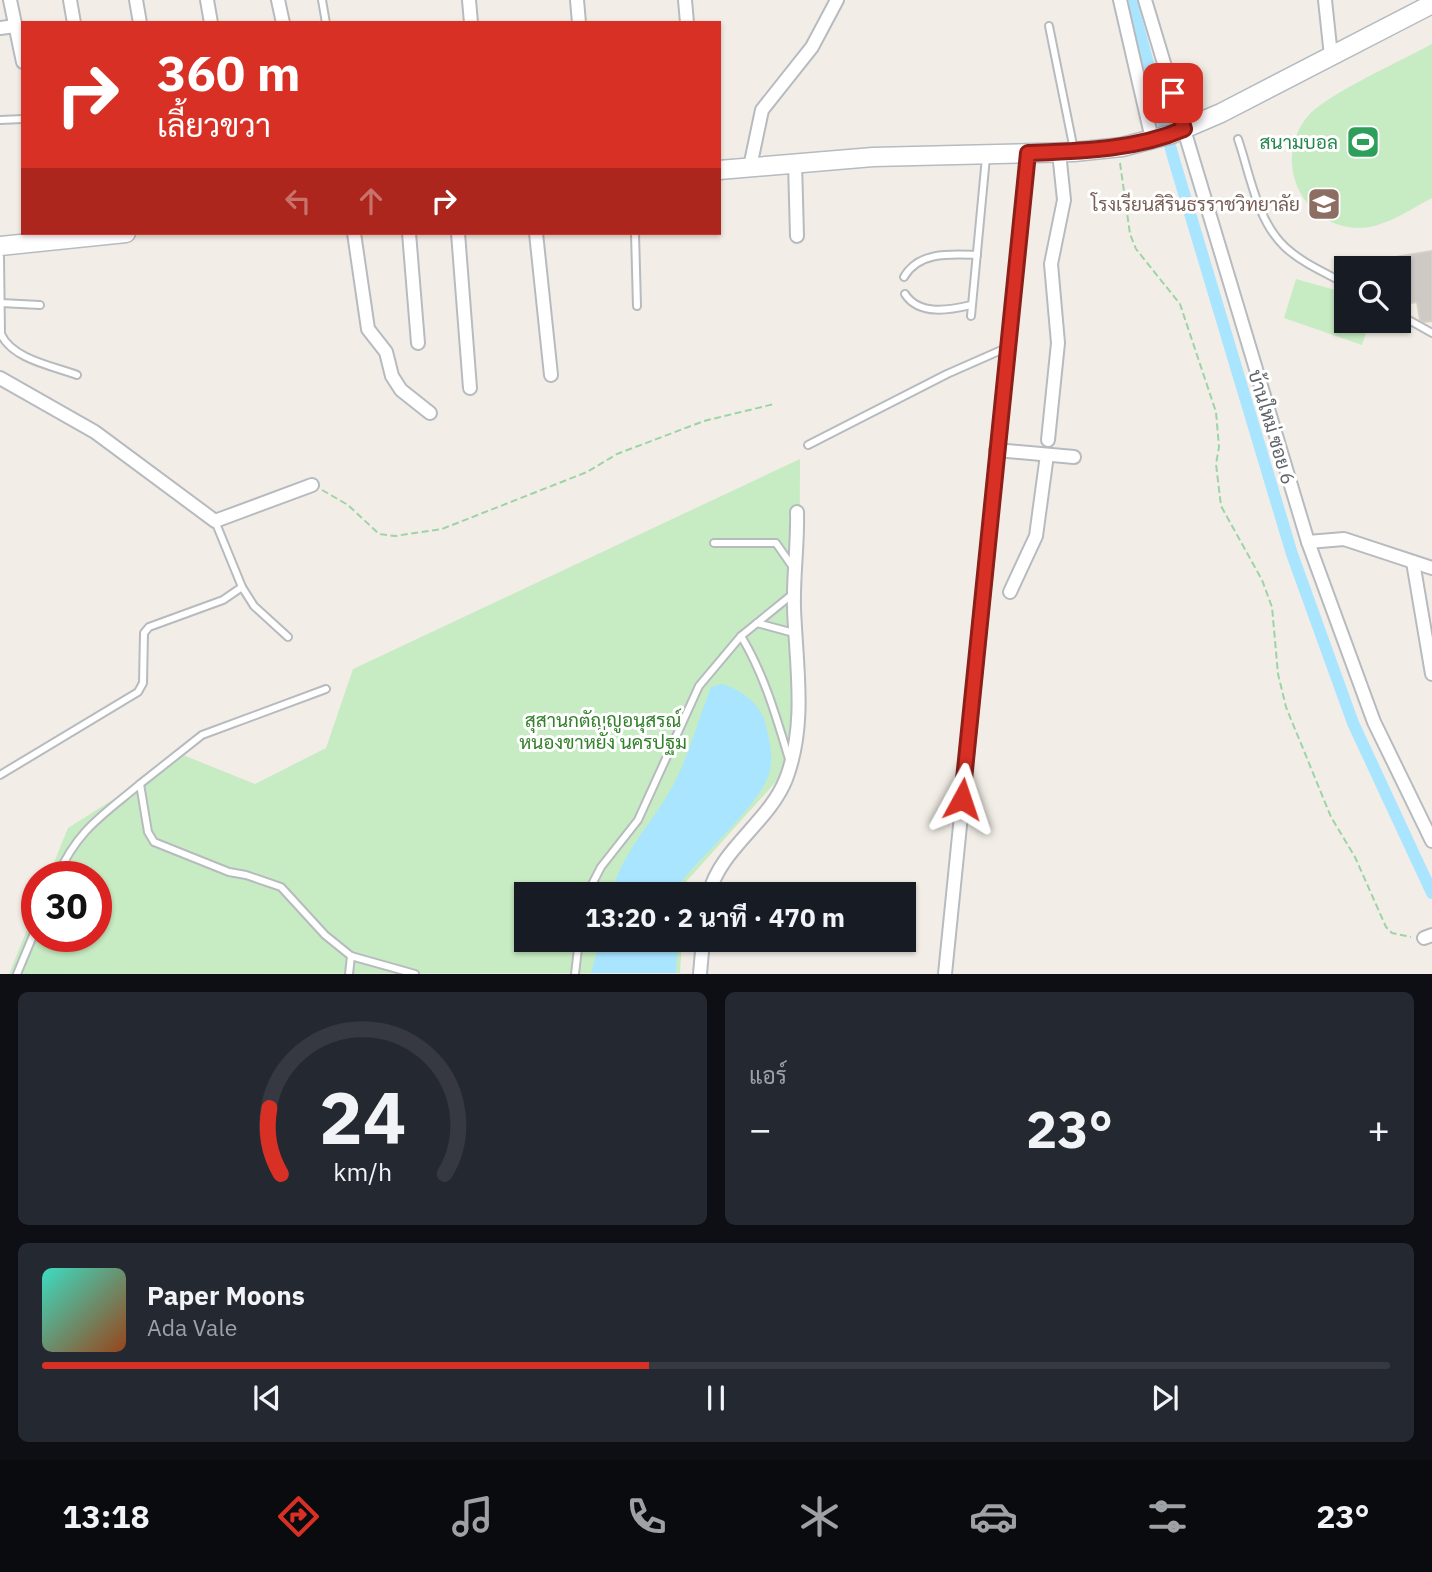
<!DOCTYPE html>
<html lang="th">
<meta charset="utf-8">
<style>
:root{--surface:#171b24;--page:#242831;--text:#f1f3f6;--muted:#9ea1a6;--line:#363941;--accent:#d93025}
body{margin:0;font-family:"IBM Plex Sans",Sarabun,sans-serif;background:var(--page);color:var(--text);height:100vh;display:flex;flex-direction:column;font-size:26px;white-space:nowrap}
*{box-sizing:border-box;margin:0}
p{font-size:23px;color:var(--muted)}
.icon{flex:none;width:38px;height:38px;fill:none;stroke:currentColor;stroke-width:2;stroke-linecap:round;stroke-linejoin:round}
.map{position:relative;height:974px;overflow:hidden}
.details{display:flex;flex-direction:column;gap:18px;padding:18px;background:#0d0f14;flex:1}
.details>*{flex:none}
.top-card{position:absolute;left:21px;top:21px;width:700px;height:214px;border-radius:0px;box-shadow:0 2px 5px #0004;background:#d93025;color:#fff;overflow:hidden}
.controls{position:absolute;left:1334px;top:256px;display:grid;gap:14px}
.controls a{display:grid;place-items:center;width:77px;height:77px;border-radius:0px;background:var(--surface);box-shadow:0 2px 5px #0004;font-size:35px}
.speed{position:absolute;left:21px;top:861px;display:flex;gap:14px;font-size:35px;font-weight:700;text-align:center}
.speed>*{display:grid;place-content:center;width:91px;height:91px;border-radius:50%;background:var(--surface);box-shadow:0 2px 5px #0004;line-height:1}
.speed .limit{border:10px solid #d22;background:#fff;color:#111}
.pin{position:absolute;display:grid;place-items:center;width:60px;height:60px;color:#fff;margin:-30px;border-radius:14px;box-shadow:0 4px 10px #0006}
.me{position:absolute;width:77px;margin:-38px;rotate:5deg;stroke-linejoin:round;filter:drop-shadow(0 0 5px #0008)}
.turn{display:flex;align-items:center;gap:24px;height:147px;padding:0 21px;font-size:32px}
.turn .icon{width:91px;height:91px;stroke-width:2.5}
.turn b{display:block;font-size:49px;line-height:60px}
.lanes{display:flex;align-items:center;height:66px;padding:0 21px;background:#0003;justify-content:center;gap:35px;direction:ltr}
.lanes .off{opacity:.35}
.big{font-size:52px;font-weight:700;line-height:1.1}
.details .tile{flex:1;display:flex;flex-direction:column;justify-content:center;gap:10px;min-width:0;padding:0 24px;border-radius:10px;background:var(--page)}
.details .dial{align-items:center;gap:0}
.dial svg{height:182px;overflow:visible;fill:none;stroke:var(--line);stroke-width:7;stroke-linecap:round;text-anchor:middle}
.dial text{fill:var(--text);stroke:none}
.song{display:flex;align-items:center;gap:21px}
.cover{width:84px;height:84px;border-radius:10px;background:linear-gradient(135deg,hsl(170 70% 55%),hsl(20 70% 35%))}
.played{height:7px;border-radius:4px;background:linear-gradient(90deg,var(--accent) 45%,var(--line) 45%)}
.keys{display:flex;justify-content:space-around;direction:ltr}
.heat{display:flex;justify-content:space-between;align-items:center;font-size:38px;direction:ltr}
.details .tiles{flex:1;display:grid;gap:18px;grid-template-columns:1fr 1fr}
.tile:last-child{grid-column:span 2}
.trip{position:absolute;left:514px;top:882px;width:402px;height:70px;border-radius:0px;background:var(--surface);box-shadow:0 2px 5px #0004;font-weight:700;line-height:70px;text-align:center}
.menu{display:flex;height:112px;justify-content:space-around;align-items:center;background:#090b0e;color:var(--muted)}
.menu .icon{width:49px;height:49px}
.menu .current{color:var(--accent)}
.menu b{font-size:32px;color:var(--text)}
.map>svg:first-child{display:block}
.green{fill:#c7ebc2}
.water{fill:#aae5ff}
.lines{fill:none;stroke-linecap:round;stroke-linejoin:round}
.canal{stroke:#aae5ff;stroke-width:12}
.building{fill:#cdc9c4;stroke:#d7cfc4;stroke-width:2}
.lane-casing{stroke:#b7bbbf;stroke-width:10}
.street-casing{stroke:#b7bbbf;stroke-width:16}
.secondary-casing{stroke:#b5bbc0;stroke-width:21}
.path{stroke:#9dd4a6;stroke-width:2;stroke-dasharray:7 3.5;stroke-linecap:butt}
.lane{stroke:#fff;stroke-width:6}
.street{stroke:#fff;stroke-width:12}
.secondary{stroke:#fff;stroke-width:18}
.route-casing{stroke:#8d1f18;stroke-width:18}
.route{stroke:#d93025;stroke-width:12}
.labels{text-anchor:middle;stroke-width:6;stroke-linejoin:round;paint-order:stroke}
.leisure-label{font-size:19px;fill:#27864d;stroke:#fff;text-anchor:end}
.education-label{font-size:19px;fill:#785e54;stroke:#fff;text-anchor:end}
.street-label{font-size:19px;fill:#5e6469;stroke:#fff}
.park-label{font-size:19px;fill:#33812b;stroke:#fff}
</style>
<div class="map">
<svg width="1432" height="974" viewBox="0 0 1432 974">
<rect width="100%" height="100%" fill="#f2eee7"/>
<g class="green">
<path d="M1432,44V198C1407,211 1378,233 1348,227C1297,218 1274,156 1308,116C1327,94 1403,60 1432,44Z"/>
<polygon points="1296,279 1346,293 1346,320 1370,320 1362,345 1284,318"/>
<polygon points="800,459 799,682 794,738 781,776 685,883 684,894 527,894 527,940 682,940 680,973 9,974 37,905 37,936 96,936 96,877 48,877 68,828 183,755 255,784 326,748 353,669"/>
</g>
<g class="water">
<path d="M722,684C742,690 762,705 766,726C770,742 774,758 769,774C760,804 702,855 681,882L680,894H611C624,849 650,827 672,787C689,756 698,720 711,687Z"/>
<polygon points="600,940 678,940 676,973 591,973"/>
</g>
<g class="lines">
<polyline class="canal" points="1131,0 1174,160 1292,554 1353,723 1432,893"/>
</g>
<polygon class="building" points="1432,251 1432,321 1424,322 1420,320 1417,302 1398,305 1398,268 1365,268 1365,262"/>
<g class="lines">
<defs>
<g id="lane">
<polyline points="322,0 326,23"/>
<polyline points="1049,26 1074,150"/>
<polyline points="0,120 23,119"/>
<path d="M1238,139C1250,174 1257,221 1285,247C1302,263 1326,273 1346,284"/>
<polyline points="635,233 637,306"/>
<path d="M0,257L1,334C12,359 53,366 77,375"/>
<path d="M904,277C919,251 951,254 977,255"/>
<path d="M905,294C919,316 950,310 971,305"/>
<polyline points="1,303 40,305"/>
<polyline points="1398,314 1432,333"/>
<polyline points="971,316 986,157"/>
<polyline points="808,445 947,374 1006,348"/>
<polyline points="714,543 776,543 792,566"/>
<polyline points="242,587 254,606 288,637"/>
<polyline points="757,623 794,633"/>
<path d="M741,636C764,674 776,716 789,759"/>
<polyline points="0,775 138,692 143,683 144,633 149,627 223,600 242,587 215,521"/>
<polyline points="140,784 202,735 326,689"/>
<path d="M57,877C77,830 103,815 140,784L148,832L154,842L229,872L246,875L281,887L325,935L351,956L415,974"/>
<polyline points="587,894 601,867 638,820 699,686 741,636 794,593"/>
<polyline points="17,974 37,926"/>
<polyline points="349,974 351,956"/>
<polyline points="575,974 579,940"/>
</g>
<g id="street">
<polyline points="10,0 23,62"/>
<polyline points="70,0 74,23"/>
<polyline points="136,0 140,23"/>
<polyline points="207,0 211,23"/>
<polyline points="278,0 283,23"/>
<polyline points="469,0 471,23"/>
<polyline points="577,0 579,23"/>
<polyline points="685,0 687,23"/>
<polyline points="1120,0 1152,139"/>
<polyline points="1145,0 1308,542 1374,722 1432,841"/>
<polyline points="1325,0 1331,56"/>
<polyline points="0,28 15,26"/>
<polyline points="795,163 797,236"/>
<polyline points="750,167 762,110 812,47 837,0"/>
<polyline points="354,233 368,329 386,352 392,376 401,390 430,413"/>
<polyline points="409,233 418,343"/>
<polyline points="458,233 470,388"/>
<polyline points="536,233 551,375"/>
<polyline points="0,378 95,432 215,521 312,485"/>
<polyline points="1048,440 1058,343 1051,264 1064,200 1059,152"/>
<polyline points="996,450 1074,457"/>
<polyline points="1308,542 1344,539 1432,568"/>
<polyline points="1413,562 1432,674"/>
<polyline points="1010,592 1036,536 1047,455"/>
<path d="M709,894C720,849 769,822 786,779C807,724 796,665 794,608C793,576 798,544 797,512"/>
<polyline points="1424,938 1432,935"/>
<polyline points="700,974 703,940"/>
<polyline points="945,974 1028,153"/>
</g>
<g id="secondary">
<polyline points="719,170 873,157 1074,152 1122,147 1172,134 1221,113 1432,4"/>
<polyline points="0,246 126,233"/>
</g>
</defs>
<use href="#lane" class="lane-casing"/>
<use href="#street" class="street-casing"/>
<use href="#secondary" class="secondary-casing"/>
<g class="path">
<polyline points="1120,163 1130,234 1136,249 1180,304 1216,412 1219,447 1216,464 1221,506 1262,580 1272,607 1278,674 1286,707 1331,817 1355,857 1386,927 1392,933 1411,937"/>
<polyline points="322,490 348,505 379,534 395,536 442,529 587,472 617,454 704,421 774,404"/>
</g>
<use href="#lane" class="lane"/>
<use href="#street" class="street"/>
<use href="#secondary" class="secondary"/>
</g>
<g class="lines">
<defs>
<path id="route" d="M962,799L1028,153C1080,151 1135,150 1184,129L1173,93"/>
</defs>
<use href="#route" class="route-casing"/>
<use href="#route" class="route"/>
</g>
<defs>
<symbol id="stadium-square" viewBox="-11 -11 22 22"><rect x="-9" y="-9" width="18" height="18" rx="4" fill="#2e9e5b" stroke="#fff"/><path d="M0-5a6.5 5 0 1 0 0 10a6.5 5 0 1 0 0-10ZM-3.5-1.8h7v3.6h-7Z" fill="#fff"/></symbol>
<symbol id="school-square" viewBox="-11 -11 22 22"><rect x="-9" y="-9" width="18" height="18" rx="4" fill="#8d6e63" stroke="#fff"/><path d="M0-5L7-2L0 1L-7-2ZM-4 1L0 2.5L4 1V4Q0 6-4 4Z" fill="#fff"/></symbol>
</defs>
<g fill-rule="evenodd">
<use href="#stadium-square" x="1344" y="123" width="38" height="38"/>
<use href="#school-square" x="1305" y="185" width="38" height="38"/>
</g>
<g class="labels">
<g class="leisure-label">
<text x="1338" y="149">สนามบอล</text>
</g>
<g class="education-label">
<text x="1300" y="211">โรงเรียนสิรินธรราชวิทยาลัย</text>
</g>
<g class="street-label">
<text transform="translate(1272 427) rotate(73)" y="7">บ้านใหม่ ซอย 6</text>
</g>
<g class="park-label">
<text x="603" y="727">สุสานกตัญญูอนุสรณ์<tspan x="603" dy="22">หนองขาหยั่ง นครปฐม</tspan></text>
</g>
</g>
</svg>
<div class="controls">
<a><svg class="icon" aria-label="search" viewBox="0 0 24 24"><circle cx="10" cy="10" r="6"/><path d="M15 15l6 6"/></svg></a>
</div>
<div class="speed"><div class="limit">30</div></div>
<div class="pin" style="left:1173px;top:93px;background:#d93025"><svg class="icon" aria-label="arrive" viewBox="0 0 24 24"><path d="M6 21V4h12l-3 4 3 4H6"/></svg></div>
<svg class="me" style="left:962px;top:799px" viewBox="-20 -20 40 40"><path d="M0-17L14 15 0 8-14 15z" fill="#d93025" stroke="#fff" stroke-width="4"/></svg>
<div class="trip">13:20 · 2 นาที · 470 m</div>
<div class="top-card">
<div class="turn"><svg class="icon" aria-label="right" viewBox="0 0 24 24"><path d="M7 20v-9h11M14 6l5 5-5 5"/></svg><div><b>360 m</b>เลี้ยวขวา</div></div>
<div class="lanes"><svg class="icon off" aria-label="left" viewBox="0 0 24 24"><path d="M17 20v-9H6M10 6l-5 5 5 5"/></svg><svg class="icon off" aria-label="ahead" viewBox="0 0 24 24"><path d="M12 20V5M6 11l6-6 6 6"/></svg><svg class="icon" aria-label="right" viewBox="0 0 24 24"><path d="M7 20v-9h11M14 6l5 5-5 5"/></svg></div>
</div>
</div>
<section class="details">
<div class="tiles">
<div class="tile dial"><svg viewBox="0 0 100 80">
<path d="M14 69A42 42 0 1 1 86 69"/>
<path d="M14 69A42 42 0 0 1 9 40" stroke="#d93025"/>
<text x="50" y="56" font-size="32" font-weight="700">24</text>
<text x="50" y="72" font-size="11">km/h</text>
</svg></div>
<div class="tile"><p>แอร์</p>
<div class="heat"><a>−</a><b class="big">23°</b><a>+</a></div>
</div>
<div class="tile">
<div class="song"><i class="cover"></i><div><b>Paper Moons</b><p>Ada Vale</p></div></div>
<div class="played"></div>
<div class="keys"><svg class="icon" aria-label="previous" viewBox="0 0 24 24"><path d="M18 5L8 12l10 7zM5 5v14"/></svg><svg class="icon" aria-label="pause" viewBox="0 0 24 24"><path d="M8 5v14M16 5v14"/></svg><svg class="icon" aria-label="next" viewBox="0 0 24 24"><path d="M6 5l10 7-10 7zM19 5v14"/></svg></div>
</div>
</div>
</section>
<nav class="menu">
<b>13:18</b>
<svg class="icon current" aria-label="directions" viewBox="0 0 24 24"><path d="M12 3l9 9-9 9-9-9zM9 14v-3h6M13 9l2 2-2 2"/></svg>
<svg class="icon" aria-label="music" viewBox="0 0 24 24"><path d="M9 18V5l10-2v13"/><circle cx="6" cy="18" r="3"/><circle cx="16" cy="16" r="3"/></svg>
<svg class="icon" aria-label="phone" viewBox="0 0 24 24"><path d="M5 4h4l2 5-3 2q2 4 5 5l2-3 5 2v4C11 20 4 13 5 4z"/></svg>
<svg class="icon" aria-label="climate" viewBox="0 0 24 24"><path d="M12 3v18M4 7l16 10M4 17L20 7"/></svg>
<svg class="icon" aria-label="car" viewBox="0 0 24 24"><path d="M5 17H2v-5l4-1 3-4h7l3 4 3 1v5h-3M9 17h6M6 11h13"/><circle cx="7" cy="17" r="2"/><circle cx="17" cy="17" r="2"/></svg>
<svg class="icon" aria-label="filters" viewBox="0 0 24 24"><path d="M4 7h16M4 17h16"/><circle cx="9" cy="7" r="2"/><circle cx="15" cy="17" r="2"/></svg>
<b>23°</b>
</nav>
